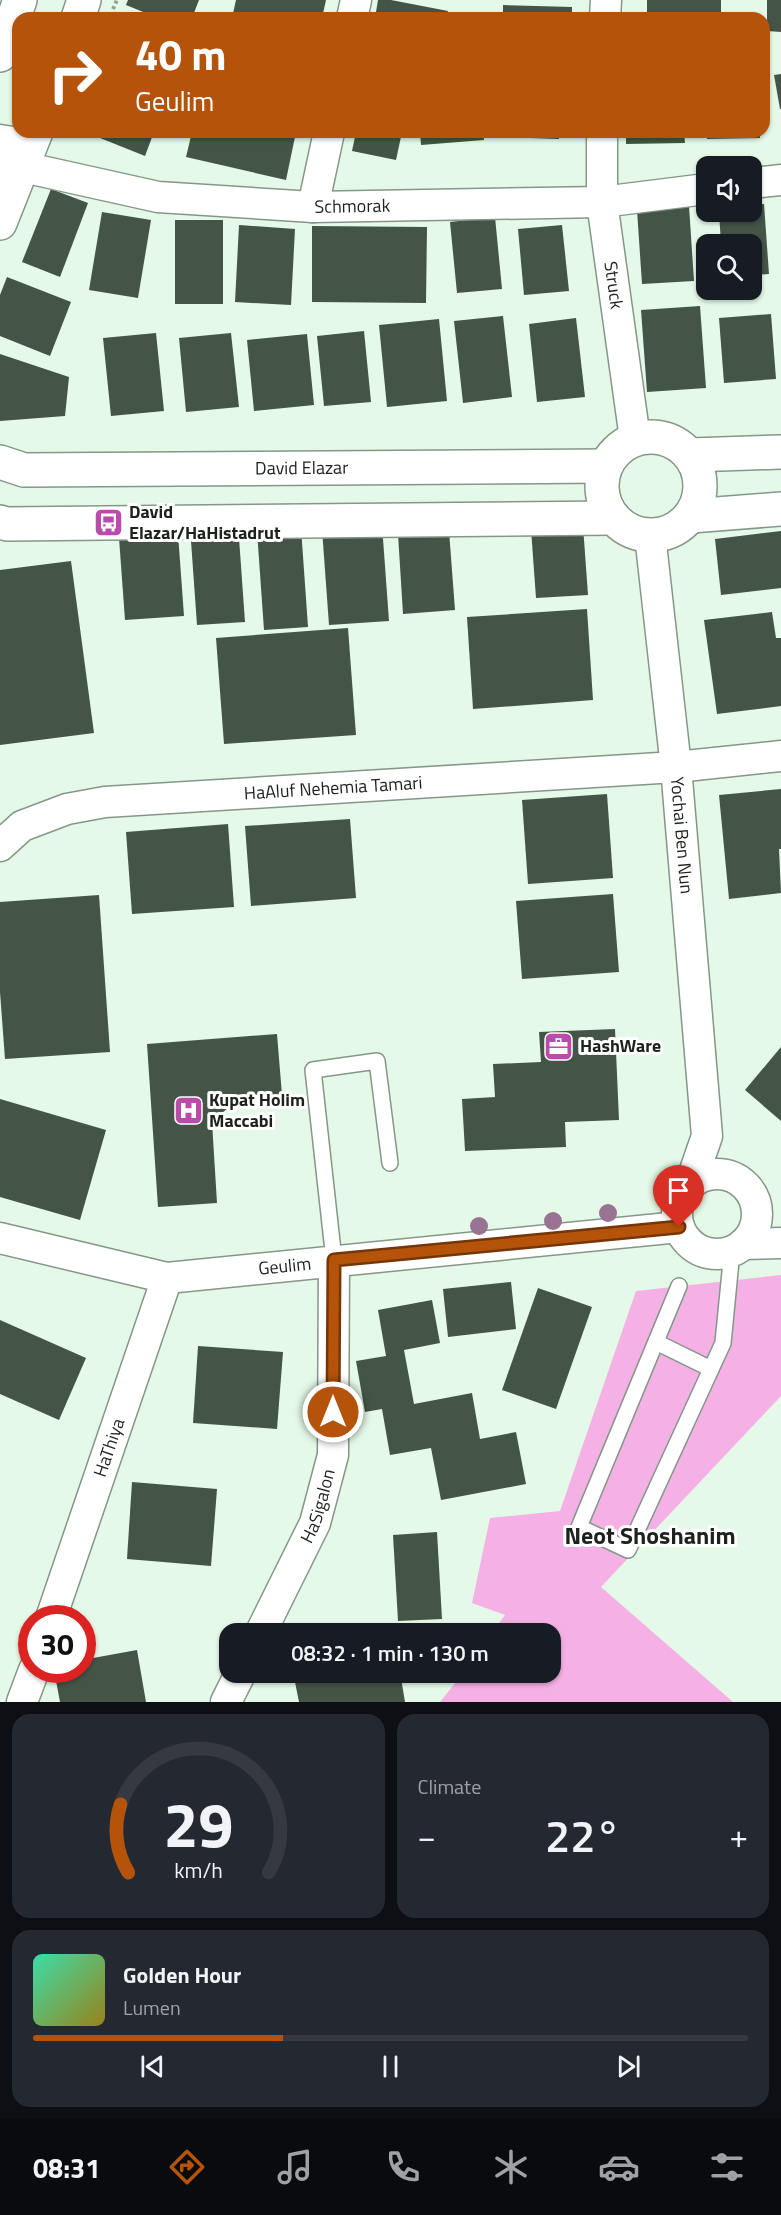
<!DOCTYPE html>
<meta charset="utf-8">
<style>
:root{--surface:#171b24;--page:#242831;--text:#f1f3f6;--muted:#9ea1a6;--line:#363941;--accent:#b45309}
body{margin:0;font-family:"Titillium Web",sans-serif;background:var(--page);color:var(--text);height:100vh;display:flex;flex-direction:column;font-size:22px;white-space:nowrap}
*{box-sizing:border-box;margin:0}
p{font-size:20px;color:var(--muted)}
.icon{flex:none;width:33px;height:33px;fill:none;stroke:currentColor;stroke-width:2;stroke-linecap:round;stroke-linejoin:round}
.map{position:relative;height:1702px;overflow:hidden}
.details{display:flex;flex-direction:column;gap:12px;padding:12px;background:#0d0f14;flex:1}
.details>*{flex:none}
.hud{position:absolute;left:12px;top:12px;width:758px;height:126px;border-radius:18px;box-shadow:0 2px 4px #0004;background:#b45309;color:#fff;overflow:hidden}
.controls{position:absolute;left:696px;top:156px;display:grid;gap:12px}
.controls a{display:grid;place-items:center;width:66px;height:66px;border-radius:12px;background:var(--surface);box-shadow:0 2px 4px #0004;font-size:30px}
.speed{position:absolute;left:18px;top:1605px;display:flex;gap:12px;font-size:30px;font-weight:700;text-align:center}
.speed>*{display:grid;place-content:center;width:78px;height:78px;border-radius:50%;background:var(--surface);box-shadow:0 2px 4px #0004;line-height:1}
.speed .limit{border:9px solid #d22;background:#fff;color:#111}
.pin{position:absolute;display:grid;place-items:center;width:51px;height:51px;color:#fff;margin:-62px -26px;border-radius:50% 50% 50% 0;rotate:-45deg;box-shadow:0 0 6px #0007}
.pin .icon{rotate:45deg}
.me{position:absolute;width:66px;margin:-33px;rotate:0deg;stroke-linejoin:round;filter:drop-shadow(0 0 4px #0008)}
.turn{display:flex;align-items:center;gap:21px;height:126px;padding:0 24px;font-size:27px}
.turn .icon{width:78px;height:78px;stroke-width:2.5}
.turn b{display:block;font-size:42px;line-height:51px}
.big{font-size:45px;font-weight:600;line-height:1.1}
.details .widget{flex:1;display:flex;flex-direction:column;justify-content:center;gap:9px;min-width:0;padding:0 21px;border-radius:18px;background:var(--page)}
.details .dial{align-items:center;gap:0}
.dial svg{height:156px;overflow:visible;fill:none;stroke:var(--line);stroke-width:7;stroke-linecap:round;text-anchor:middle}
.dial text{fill:var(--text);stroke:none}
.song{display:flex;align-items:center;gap:18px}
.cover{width:72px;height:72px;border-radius:9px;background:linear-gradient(135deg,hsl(160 70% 55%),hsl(50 70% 35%))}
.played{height:6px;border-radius:3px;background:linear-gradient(90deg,var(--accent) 35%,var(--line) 35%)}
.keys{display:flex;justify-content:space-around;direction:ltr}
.heat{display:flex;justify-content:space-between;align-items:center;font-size:33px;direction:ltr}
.details .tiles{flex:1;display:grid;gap:12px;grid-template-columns:1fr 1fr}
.widget:last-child{grid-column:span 2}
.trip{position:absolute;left:219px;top:1623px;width:342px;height:60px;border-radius:18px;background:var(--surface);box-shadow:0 2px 4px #0004;font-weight:600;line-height:60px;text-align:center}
.menu{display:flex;height:96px;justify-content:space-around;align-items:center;background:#090b0e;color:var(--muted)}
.menu .icon{width:42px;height:42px}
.menu .current{color:var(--accent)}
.menu b{font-size:27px;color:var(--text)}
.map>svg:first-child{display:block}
.green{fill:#f5b1e5}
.building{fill:#445446}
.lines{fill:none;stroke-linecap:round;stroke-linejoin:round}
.service-casing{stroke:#859788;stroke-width:18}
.minor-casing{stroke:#859788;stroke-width:33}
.tertiary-casing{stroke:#859788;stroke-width:36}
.path{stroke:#93a295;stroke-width:4;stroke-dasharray:3 3;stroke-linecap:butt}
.service{stroke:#fff;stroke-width:15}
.minor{stroke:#fff;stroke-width:30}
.tertiary{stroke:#fff;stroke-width:33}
.tree{fill:#987393}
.route-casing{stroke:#753606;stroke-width:15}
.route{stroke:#b45309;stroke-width:10}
.labels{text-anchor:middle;stroke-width:6;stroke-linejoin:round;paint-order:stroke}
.street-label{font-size:18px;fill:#1b231c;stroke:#fff}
.poi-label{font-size:18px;font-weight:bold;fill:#1b231c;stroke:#fff;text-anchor:start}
.district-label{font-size:24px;font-weight:bold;fill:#1b231c;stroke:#fff}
</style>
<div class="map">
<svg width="781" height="1702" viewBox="0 0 781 1702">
<rect width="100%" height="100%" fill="#e5f9e8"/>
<polygon class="green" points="781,1275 781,1396 601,1587 733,1702 440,1702 463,1673 550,1672 550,1634 492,1633 505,1615 472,1603 490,1518 560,1511 636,1291"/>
<g class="building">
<polygon points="128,0 199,0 192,18 158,18 126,5"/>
<polygon points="236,0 326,0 322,18 232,18"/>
<polygon points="378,0 391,0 448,11 446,18 375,18"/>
<rect x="647" y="0" width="74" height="18"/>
<polygon points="767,0 781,0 781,32 767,31"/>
<polygon points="503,5 572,7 572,18 503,18"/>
<polygon points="781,74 781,109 780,109 774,75"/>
<polygon points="85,132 154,132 145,156"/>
<polygon points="192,132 296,132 286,180 186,157"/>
<polygon points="356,132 402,132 396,160 352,151"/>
<polygon points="420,132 483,132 484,140 421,145"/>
<polygon points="503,132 559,132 559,139 503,137"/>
<polygon points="626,132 684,132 685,143 626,144"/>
<polygon points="707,132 760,132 760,138 707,139"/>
<polygon points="51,189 88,203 60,277 22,262"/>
<polygon points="764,204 769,274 752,275 752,244 721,244 719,212 752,212 752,205"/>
<polygon points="689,206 694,281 642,284 637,210"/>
<polygon points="102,212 151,220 138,298 89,290"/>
<polygon points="495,217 502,289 457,293 450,222"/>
<rect x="175" y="220" width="48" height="84"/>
<polygon points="239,225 295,229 291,305 235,302"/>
<polygon points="562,225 569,291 524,295 518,229"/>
<polygon points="312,226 427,227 426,303 312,302"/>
<polygon points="7,277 71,302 50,356 0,336 0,295"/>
<polygon points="700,306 706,388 647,392 641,310"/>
<polygon points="771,314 776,379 724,383 719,318"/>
<polygon points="503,316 512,397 463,403 454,321"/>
<polygon points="576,318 585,397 537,402 529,324"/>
<polygon points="439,319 447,401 387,407 379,325"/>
<polygon points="364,331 371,402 324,406 317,336"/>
<polygon points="156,333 164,411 111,416 103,338"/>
<polygon points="231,333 239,407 186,412 179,338"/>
<polygon points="307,334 314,405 254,411 247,340"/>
<polygon points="0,354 69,377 65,416 0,421"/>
<polygon points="382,525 389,621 329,625 322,529"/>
<polygon points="583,526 588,595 536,598 531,529"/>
<polygon points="301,528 308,627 264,630 257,531"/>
<polygon points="449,531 455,610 403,614 398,534"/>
<polygon points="781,531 781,588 721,595 715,539"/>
<polygon points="178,534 184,616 125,620 119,538"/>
<polygon points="239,538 245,622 197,625 191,541"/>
<polygon points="71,561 94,733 0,745 0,570"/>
<polygon points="587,609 593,700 473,709 467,617"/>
<polygon points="772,612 776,638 781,638 781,706 717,714 704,620"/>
<polygon points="348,628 356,735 224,744 216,638"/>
<polygon points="781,789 781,849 779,849 781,893 729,899 719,795"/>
<polygon points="607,794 613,878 528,884 522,800"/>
<polygon points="350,819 356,898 251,906 245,826"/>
<polygon points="228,824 234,907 132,914 126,832"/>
<polygon points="613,894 619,972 522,979 516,901"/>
<polygon points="99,895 110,1052 5,1059 0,992 0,902"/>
<polygon points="615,1029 619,1120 565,1122 566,1147 465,1151 462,1099 495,1097 493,1064 541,1062 539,1032"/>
<polygon points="277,1034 282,1095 239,1098 212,1122 217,1203 158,1207 147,1044"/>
<polygon points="781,1047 781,1121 745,1090"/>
<polygon points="0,1099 106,1130 80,1220 0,1197"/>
<polygon points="511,1282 516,1329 448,1337 443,1289"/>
<polygon points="538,1288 592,1307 556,1409 502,1390"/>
<polygon points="432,1300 440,1343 404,1350 414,1404 472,1393 480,1439 516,1432 526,1484 441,1500 431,1448 390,1455 382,1409 365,1412 356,1361 386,1356 378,1310"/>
<polygon points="0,1320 86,1358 59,1420 0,1394"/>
<polygon points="198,1346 283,1352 277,1429 193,1423"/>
<polygon points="132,1482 217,1489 211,1566 127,1559"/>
<polygon points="437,1532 442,1619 398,1621 393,1535"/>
<polygon points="137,1650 146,1702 60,1702 54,1670 82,1670 82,1660"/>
<polygon points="362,1672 400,1672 405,1702 299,1702 295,1682"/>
</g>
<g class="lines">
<defs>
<g id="service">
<polyline points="334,1260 313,1070 377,1061 390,1163"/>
<polyline points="679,1286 579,1527 628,1550 723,1343 732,1251"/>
<polyline points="656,1342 711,1369"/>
</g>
<g id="minor">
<polyline points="352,18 356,0"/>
<polyline points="605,18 606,0"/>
<path id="s1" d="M602,132V202L635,439"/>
<polyline points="0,140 31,145"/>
<path id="s2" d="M0,165L23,167L158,197L313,207L602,202L706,189"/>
<polyline points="752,183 781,180"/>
<polyline points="313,207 329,132"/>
<path id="s3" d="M650,535L676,767L707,1136L690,1185"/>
<path id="s4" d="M0,846L22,826L67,809L105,802L676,767L781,756"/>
<circle cx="717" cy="1214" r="40"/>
<path id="s5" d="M0,1238L167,1278L679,1227"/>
<polyline points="743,1244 781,1243"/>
<path id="s6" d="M51,1618L167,1278"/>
<path id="s7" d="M260,1634L315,1523L333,1455L334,1260"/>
<polyline points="22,1702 34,1670"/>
<polyline points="226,1702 241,1672"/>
</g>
<g id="tertiary">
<polyline points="78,18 84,0"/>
<polyline points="0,55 20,0"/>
<polyline points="0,223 36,132"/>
<circle cx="651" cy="486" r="49"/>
<polyline points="691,455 781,452"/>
<path id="s8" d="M0,462L24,470L606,466"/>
<polyline points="691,516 781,509"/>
<polyline points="0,522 7,524 614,518"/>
</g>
</defs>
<use href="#service" class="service-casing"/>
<use href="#minor" class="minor-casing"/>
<use href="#tertiary" class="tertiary-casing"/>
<polyline class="path" points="113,9 117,0"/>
<use href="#service" class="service"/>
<use href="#minor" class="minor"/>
<use href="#tertiary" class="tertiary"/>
</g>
<g class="tree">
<circle cx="608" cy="1213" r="9"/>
<circle cx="553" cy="1221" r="9"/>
<circle cx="479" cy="1226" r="9"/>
</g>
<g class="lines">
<defs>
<polyline id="route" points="333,1412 334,1260 679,1227"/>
</defs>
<use href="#route" class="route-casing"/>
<use href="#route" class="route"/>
</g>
<defs>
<symbol id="bus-square" viewBox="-11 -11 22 22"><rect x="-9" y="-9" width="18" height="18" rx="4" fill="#bb4ba8" stroke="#fff"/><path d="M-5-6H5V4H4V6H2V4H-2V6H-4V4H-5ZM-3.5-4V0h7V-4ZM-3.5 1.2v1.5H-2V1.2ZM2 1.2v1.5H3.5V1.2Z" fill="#fff"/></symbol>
<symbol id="office-square" viewBox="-11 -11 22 22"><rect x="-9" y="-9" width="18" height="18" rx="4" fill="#bb4ba8" stroke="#fff"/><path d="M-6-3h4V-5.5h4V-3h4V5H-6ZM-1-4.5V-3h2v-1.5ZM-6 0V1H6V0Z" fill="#fff"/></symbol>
<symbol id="hospital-square" viewBox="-11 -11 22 22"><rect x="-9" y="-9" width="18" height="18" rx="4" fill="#bb4ba8" stroke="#fff"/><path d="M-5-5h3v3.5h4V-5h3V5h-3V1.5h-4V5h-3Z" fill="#fff"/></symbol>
</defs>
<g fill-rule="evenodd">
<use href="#bus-square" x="92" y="506" width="33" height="33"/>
<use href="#office-square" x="542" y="1030" width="33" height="33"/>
<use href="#hospital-square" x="172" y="1094" width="33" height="33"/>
</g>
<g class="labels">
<g class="street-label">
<text dy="6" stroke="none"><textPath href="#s2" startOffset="356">Schmorak</textPath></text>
<text dy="6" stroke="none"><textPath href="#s1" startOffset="154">Struck</textPath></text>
<text dy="6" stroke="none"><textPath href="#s8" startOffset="303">David Elazar</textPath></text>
<text dy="6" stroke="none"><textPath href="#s4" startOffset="345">HaAluf Nehemia Tamari</textPath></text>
<text dy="6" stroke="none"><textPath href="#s3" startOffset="302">Yochai Ben Nun</textPath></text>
<text dy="6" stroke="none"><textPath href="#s5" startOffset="290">Geulim</textPath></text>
<text dy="6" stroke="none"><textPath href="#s6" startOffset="180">HaThiya</textPath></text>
<text dy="6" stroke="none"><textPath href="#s7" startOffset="141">HaSigalon</textPath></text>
</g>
<g class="poi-label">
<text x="129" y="518">David<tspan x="129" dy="21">Elazar/HaHistadrut</tspan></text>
<text x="580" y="1052">HashWare</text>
<text x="209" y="1106">Kupat Holim<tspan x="209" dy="21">Maccabi</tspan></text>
</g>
<g class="district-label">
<text x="650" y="1544">Neot Shoshanim</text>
</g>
</g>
</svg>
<div class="controls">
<a><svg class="icon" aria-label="sound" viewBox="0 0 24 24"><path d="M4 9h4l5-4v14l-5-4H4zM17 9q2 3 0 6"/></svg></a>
<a><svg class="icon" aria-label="search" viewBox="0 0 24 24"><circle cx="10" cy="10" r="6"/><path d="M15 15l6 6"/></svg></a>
</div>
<div class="speed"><div class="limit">30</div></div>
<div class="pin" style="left:679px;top:1227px;background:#d93025"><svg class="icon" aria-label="arrive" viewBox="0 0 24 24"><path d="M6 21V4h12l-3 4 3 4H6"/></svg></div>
<svg class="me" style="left:333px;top:1412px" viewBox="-20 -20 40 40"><circle r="17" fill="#b45309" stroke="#fff" stroke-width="3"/><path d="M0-11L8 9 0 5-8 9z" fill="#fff"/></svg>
<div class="trip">08:32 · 1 min · 130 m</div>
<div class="hud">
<div class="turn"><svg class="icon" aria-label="right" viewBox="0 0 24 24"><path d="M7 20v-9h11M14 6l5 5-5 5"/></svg><div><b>40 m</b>Geulim</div></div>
</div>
</div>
<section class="details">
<div class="tiles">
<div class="widget dial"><svg viewBox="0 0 100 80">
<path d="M14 69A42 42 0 1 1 86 69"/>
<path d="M14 69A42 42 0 0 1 10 34" stroke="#b45309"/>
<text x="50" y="56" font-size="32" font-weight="700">29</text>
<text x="50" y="72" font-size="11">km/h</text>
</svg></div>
<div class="widget"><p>Climate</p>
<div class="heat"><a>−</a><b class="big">22°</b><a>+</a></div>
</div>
<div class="widget">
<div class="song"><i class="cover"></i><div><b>Golden Hour</b><p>Lumen</p></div></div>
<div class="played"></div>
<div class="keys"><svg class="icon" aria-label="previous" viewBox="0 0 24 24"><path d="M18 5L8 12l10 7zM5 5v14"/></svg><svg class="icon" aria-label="pause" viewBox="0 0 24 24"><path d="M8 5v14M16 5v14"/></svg><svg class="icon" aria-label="next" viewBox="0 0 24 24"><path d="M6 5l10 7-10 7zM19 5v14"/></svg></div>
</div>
</div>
</section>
<nav class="menu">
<b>08:31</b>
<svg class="icon current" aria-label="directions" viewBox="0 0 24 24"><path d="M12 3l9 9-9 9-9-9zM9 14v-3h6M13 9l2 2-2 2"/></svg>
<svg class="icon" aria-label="music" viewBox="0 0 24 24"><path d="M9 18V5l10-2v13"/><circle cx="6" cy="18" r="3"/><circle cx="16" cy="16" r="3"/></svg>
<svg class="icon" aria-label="phone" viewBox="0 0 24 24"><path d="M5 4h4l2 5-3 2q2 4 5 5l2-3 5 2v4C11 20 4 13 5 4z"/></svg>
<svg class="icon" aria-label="climate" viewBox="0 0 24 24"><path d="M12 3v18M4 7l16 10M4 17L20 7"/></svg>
<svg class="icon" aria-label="car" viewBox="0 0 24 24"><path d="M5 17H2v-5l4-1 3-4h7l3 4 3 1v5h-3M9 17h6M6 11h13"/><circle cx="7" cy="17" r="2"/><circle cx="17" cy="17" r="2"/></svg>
<svg class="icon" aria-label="filters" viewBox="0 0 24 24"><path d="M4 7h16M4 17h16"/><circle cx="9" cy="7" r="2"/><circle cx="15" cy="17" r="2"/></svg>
</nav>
